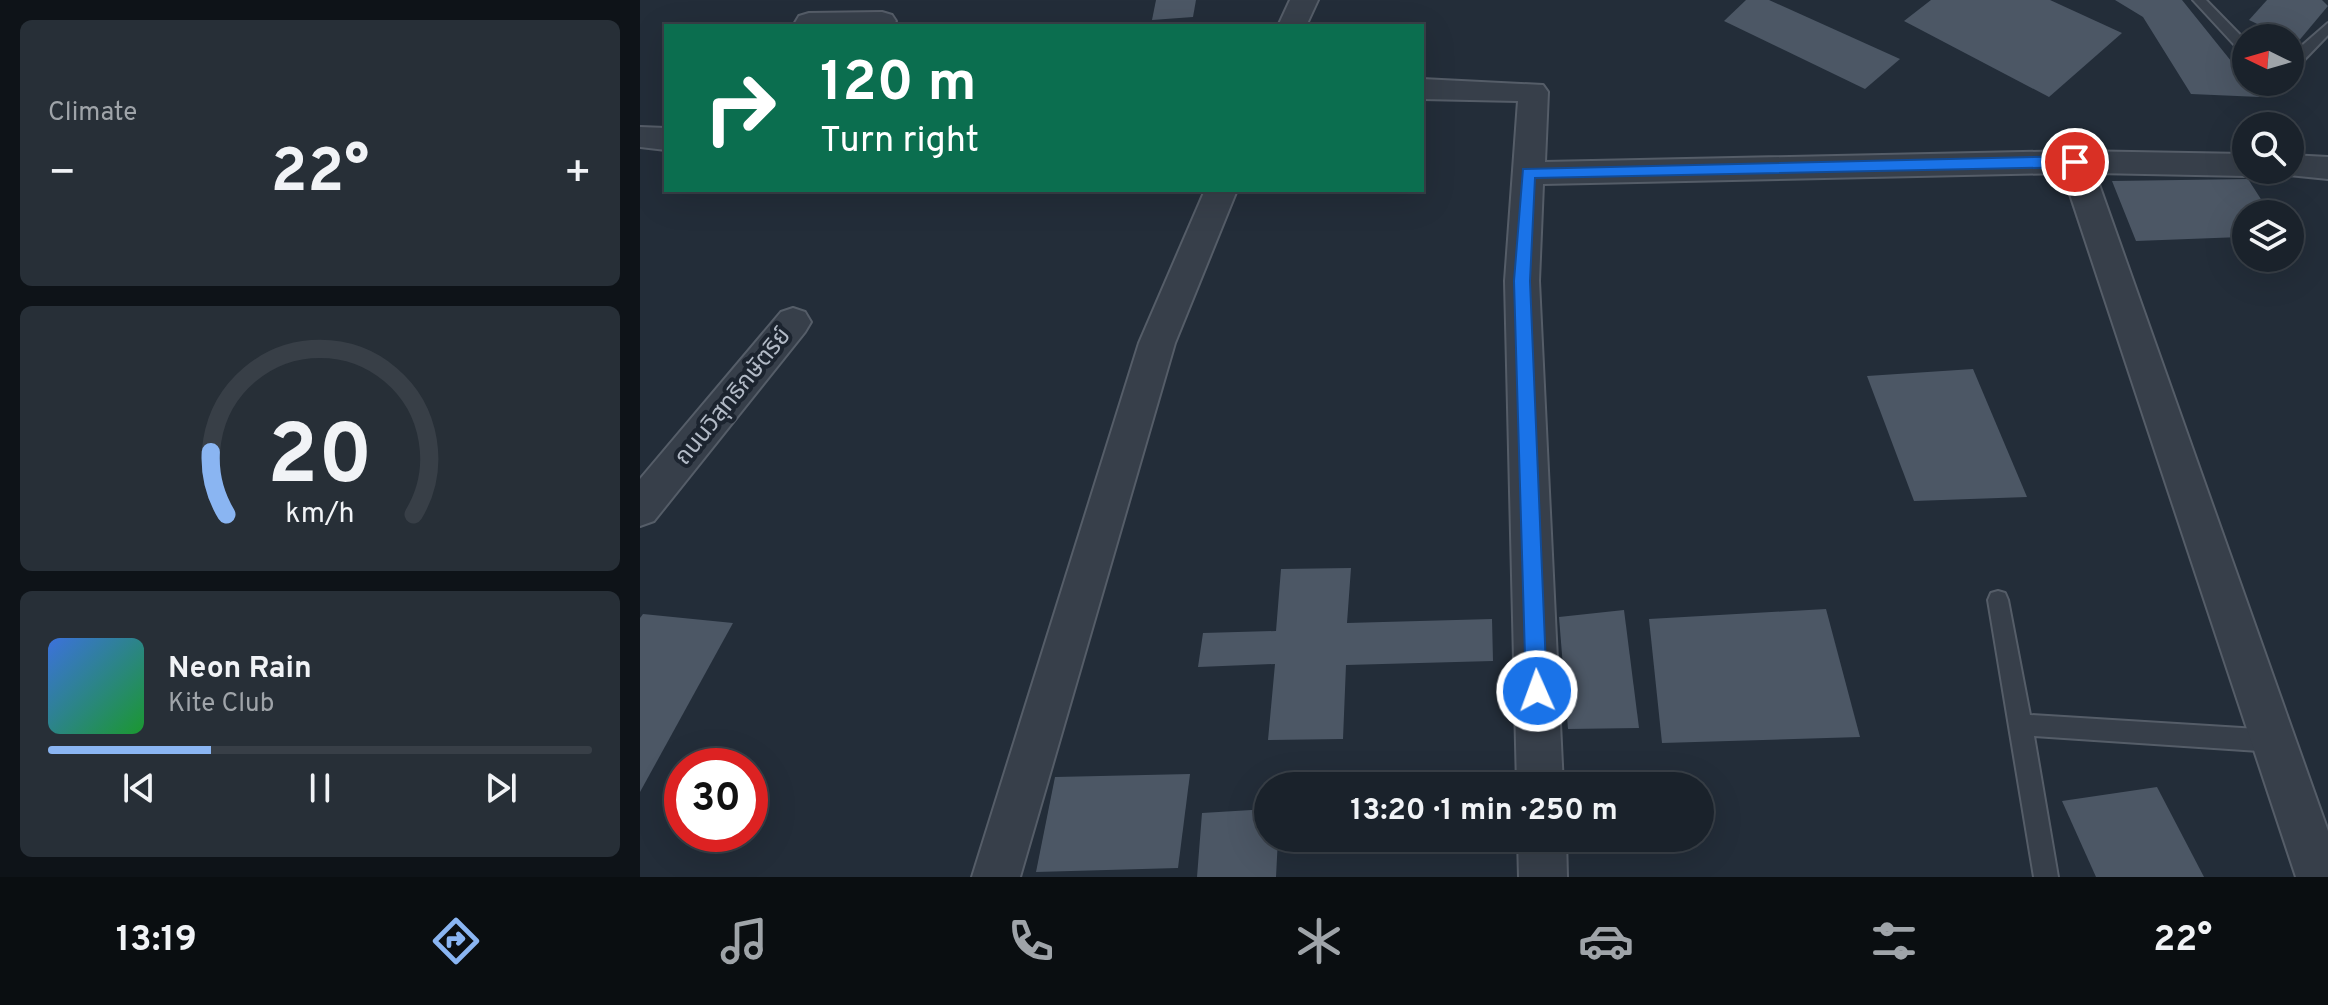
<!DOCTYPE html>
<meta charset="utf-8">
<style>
:root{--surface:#1a222b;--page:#272f37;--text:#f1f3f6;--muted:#9fa4a9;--line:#383f47;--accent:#8ab5f2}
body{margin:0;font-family:Overpass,"Noto Sans Thai",sans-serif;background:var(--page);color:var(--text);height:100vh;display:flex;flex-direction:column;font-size:30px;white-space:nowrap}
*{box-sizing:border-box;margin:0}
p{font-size:26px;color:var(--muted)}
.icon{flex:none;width:44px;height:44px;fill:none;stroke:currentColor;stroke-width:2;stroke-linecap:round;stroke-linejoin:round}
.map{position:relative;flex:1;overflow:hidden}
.sheet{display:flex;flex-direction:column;gap:20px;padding:20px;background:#0e1318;width:640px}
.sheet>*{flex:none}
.banner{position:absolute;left:24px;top:24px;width:760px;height:168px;border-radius:0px;box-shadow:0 8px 32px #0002,0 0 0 2px var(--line);background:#0b6e4f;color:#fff;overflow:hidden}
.needle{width:52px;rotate:275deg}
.controls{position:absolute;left:1592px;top:24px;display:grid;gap:16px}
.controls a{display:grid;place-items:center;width:72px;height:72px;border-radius:50%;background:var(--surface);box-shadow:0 8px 32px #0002,0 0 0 2px var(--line);font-size:40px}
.speed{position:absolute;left:24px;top:748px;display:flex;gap:16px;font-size:40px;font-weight:700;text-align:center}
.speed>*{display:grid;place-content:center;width:104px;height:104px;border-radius:50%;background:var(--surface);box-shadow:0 8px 32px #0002,0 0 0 2px var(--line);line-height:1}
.speed .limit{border:12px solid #d22;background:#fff;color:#111}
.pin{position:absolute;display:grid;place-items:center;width:68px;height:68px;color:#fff;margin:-34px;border:4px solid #fff;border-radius:50%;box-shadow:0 2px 8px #0007}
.me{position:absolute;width:88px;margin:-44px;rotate:358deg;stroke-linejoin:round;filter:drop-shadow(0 0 6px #0008)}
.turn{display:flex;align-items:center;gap:28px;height:168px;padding:0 24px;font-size:36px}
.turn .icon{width:104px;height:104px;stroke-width:2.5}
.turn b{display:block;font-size:56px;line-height:68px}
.big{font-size:60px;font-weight:700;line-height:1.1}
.sheet .card{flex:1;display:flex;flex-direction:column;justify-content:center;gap:12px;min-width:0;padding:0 28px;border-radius:12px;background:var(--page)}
.sheet .dial{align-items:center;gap:0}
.dial svg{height:208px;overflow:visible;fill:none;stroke:var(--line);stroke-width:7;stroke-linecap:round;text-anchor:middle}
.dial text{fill:var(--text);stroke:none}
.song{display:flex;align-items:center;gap:24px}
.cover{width:96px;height:96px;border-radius:12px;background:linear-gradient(135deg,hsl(220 70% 55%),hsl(130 70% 35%))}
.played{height:8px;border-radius:4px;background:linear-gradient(90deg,var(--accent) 30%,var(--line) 30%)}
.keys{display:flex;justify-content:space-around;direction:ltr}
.heat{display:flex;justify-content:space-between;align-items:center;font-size:44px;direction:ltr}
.trip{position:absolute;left:614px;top:772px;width:460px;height:80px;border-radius:40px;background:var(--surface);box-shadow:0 8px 32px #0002,0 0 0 2px var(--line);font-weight:700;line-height:80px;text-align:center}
.tabs{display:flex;height:128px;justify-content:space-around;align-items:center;background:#0a0e11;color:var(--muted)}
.tabs .icon{width:56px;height:56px}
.tabs .selected{color:var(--accent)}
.tabs b{font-size:36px;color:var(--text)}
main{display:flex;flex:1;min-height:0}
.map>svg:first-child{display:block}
.building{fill:#4c5765}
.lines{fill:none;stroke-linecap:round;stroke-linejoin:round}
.lane-casing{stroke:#555d68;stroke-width:4}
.street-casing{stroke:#555d68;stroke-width:4}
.lane{fill:#373f4a;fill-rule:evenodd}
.street{fill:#373f4a;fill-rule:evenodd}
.route{fill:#1a73e8;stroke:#114b97;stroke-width:2}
.labels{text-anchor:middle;stroke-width:8;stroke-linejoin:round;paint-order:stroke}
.street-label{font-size:24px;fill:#b2bac6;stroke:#1c242f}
</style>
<main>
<section class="sheet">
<div class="card"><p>Climate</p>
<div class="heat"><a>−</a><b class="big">22°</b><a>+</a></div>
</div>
<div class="card dial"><svg viewBox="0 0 100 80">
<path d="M14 69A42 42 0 1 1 86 69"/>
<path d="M14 69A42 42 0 0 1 8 45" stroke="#8ab5f2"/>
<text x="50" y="56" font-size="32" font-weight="700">20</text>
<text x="50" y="72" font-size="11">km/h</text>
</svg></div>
<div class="card">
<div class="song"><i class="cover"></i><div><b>Neon Rain</b><p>Kite Club</p></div></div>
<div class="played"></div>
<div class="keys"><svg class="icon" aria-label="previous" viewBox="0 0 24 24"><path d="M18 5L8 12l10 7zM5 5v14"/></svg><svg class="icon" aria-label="pause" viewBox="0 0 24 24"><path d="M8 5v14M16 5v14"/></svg><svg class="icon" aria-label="next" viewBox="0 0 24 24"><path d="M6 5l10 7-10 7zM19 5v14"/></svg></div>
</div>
</section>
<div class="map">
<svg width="1688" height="877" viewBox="0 0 1688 877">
<rect width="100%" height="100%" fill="#232d39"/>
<g class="building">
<polygon points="516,0 556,0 553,17 512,20"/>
<polygon points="1106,0 1129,0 1260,59 1225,89 1084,21"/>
<polygon points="1291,0 1410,0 1482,33 1409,97 1264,21"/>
<polygon points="1475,0 1542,0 1620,97 1551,94 1503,17"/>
<polygon points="1627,0 1682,0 1688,6 1657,43 1609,20"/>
<polygon points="1608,179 1626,207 1620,214 1606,214 1606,231 1601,237 1496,241 1472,181"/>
<polygon points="1333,369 1387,497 1274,501 1227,376"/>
<polygon points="711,568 707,623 852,619 853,661 706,665 703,739 628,740 635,664 558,667 563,633 636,631 641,569"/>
<polygon points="1186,609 1220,737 1022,743 1009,619"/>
<polygon points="984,610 999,728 928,729 919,617"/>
<polygon points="3,614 93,623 0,792 0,618"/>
<polygon points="550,774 538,868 396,872 415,777"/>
<polygon points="1517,787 1564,877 1456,877 1422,801"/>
<polygon points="628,809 628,838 638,838 636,877 557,877 562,813"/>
</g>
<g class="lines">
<defs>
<g id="lane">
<polygon points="1553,0 1566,0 1606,41 1606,53 1601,52"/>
<polygon points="1688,23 1688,35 1662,62 1650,64 1650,56"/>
<polygon points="1358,591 1365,593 1368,600 1390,715 1634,730 1642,733 1645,741 1642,749 1634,752 1394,736 1418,877 1394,877 1348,600 1351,593"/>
</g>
<g id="street">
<polygon points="650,0 678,0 666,26 638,26"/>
<polygon points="242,12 252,15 256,21 252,26 153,26 159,16 169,13"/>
<polygon points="782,79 903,85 908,92 905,162 1435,151 1606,154 1606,170 1619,170 1606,176 1455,173 1688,831 1688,877 1656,877 1423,173 903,184 899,281 923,786 877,786 865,281 878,101 782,99"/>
<polygon points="0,127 26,128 26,150 0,147"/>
<polygon points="1650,155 1688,157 1688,179 1639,174 1637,170 1650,170"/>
<polygon points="565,190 597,190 535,343 380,877 332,877 499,343"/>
<polygon points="153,308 165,312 171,322 165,332 14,521 0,526 0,479 141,312"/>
<polygon points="878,838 926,838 927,877 879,877"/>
</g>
</defs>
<use href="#lane" class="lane-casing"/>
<use href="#street" class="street-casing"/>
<use href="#lane" class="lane"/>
<use href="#street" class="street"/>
</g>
<polygon class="route" points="1435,156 1443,162 1435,167 895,178 890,281 907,691 904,699 897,702 889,699 886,691 874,281 883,169"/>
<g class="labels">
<g class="street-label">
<text transform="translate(92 396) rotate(-51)" y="8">ถนนวิสุทธิกษัตริย์</text>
</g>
</g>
</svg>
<div class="controls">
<a><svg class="needle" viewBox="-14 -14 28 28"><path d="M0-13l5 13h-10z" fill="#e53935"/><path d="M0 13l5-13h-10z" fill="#9fa4a9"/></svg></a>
<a><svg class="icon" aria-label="search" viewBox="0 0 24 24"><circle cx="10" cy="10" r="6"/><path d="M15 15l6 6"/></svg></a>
<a><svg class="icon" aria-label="layers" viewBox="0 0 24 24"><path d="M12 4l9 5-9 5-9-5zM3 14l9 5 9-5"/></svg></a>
</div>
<div class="speed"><div class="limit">30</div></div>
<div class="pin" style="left:1435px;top:162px;background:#d93025"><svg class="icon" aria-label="arrive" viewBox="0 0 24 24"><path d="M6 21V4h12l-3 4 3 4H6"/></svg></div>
<svg class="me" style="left:897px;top:691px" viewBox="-20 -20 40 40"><circle r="17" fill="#1a73e8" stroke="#fff" stroke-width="3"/><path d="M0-11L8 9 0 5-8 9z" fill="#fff"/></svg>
<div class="trip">13:20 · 1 min · 250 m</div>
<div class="banner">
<div class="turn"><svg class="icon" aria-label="right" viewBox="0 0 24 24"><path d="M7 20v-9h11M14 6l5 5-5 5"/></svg><div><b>120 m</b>Turn right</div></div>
</div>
</div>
</main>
<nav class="tabs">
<b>13:19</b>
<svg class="icon selected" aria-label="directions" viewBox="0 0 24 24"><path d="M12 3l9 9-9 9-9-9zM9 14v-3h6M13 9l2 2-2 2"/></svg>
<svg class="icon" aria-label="music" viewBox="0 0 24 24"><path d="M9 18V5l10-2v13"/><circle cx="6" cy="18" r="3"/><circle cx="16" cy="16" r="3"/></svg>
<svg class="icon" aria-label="phone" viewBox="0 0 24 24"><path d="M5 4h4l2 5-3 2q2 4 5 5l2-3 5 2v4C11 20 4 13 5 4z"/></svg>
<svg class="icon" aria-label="climate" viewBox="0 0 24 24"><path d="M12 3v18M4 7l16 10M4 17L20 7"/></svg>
<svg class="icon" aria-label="car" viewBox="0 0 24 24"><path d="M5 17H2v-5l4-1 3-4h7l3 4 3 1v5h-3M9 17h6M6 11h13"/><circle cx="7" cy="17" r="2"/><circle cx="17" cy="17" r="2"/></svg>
<svg class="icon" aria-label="filters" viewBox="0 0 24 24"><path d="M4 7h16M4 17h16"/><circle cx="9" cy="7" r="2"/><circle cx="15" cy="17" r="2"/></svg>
<b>22°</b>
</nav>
